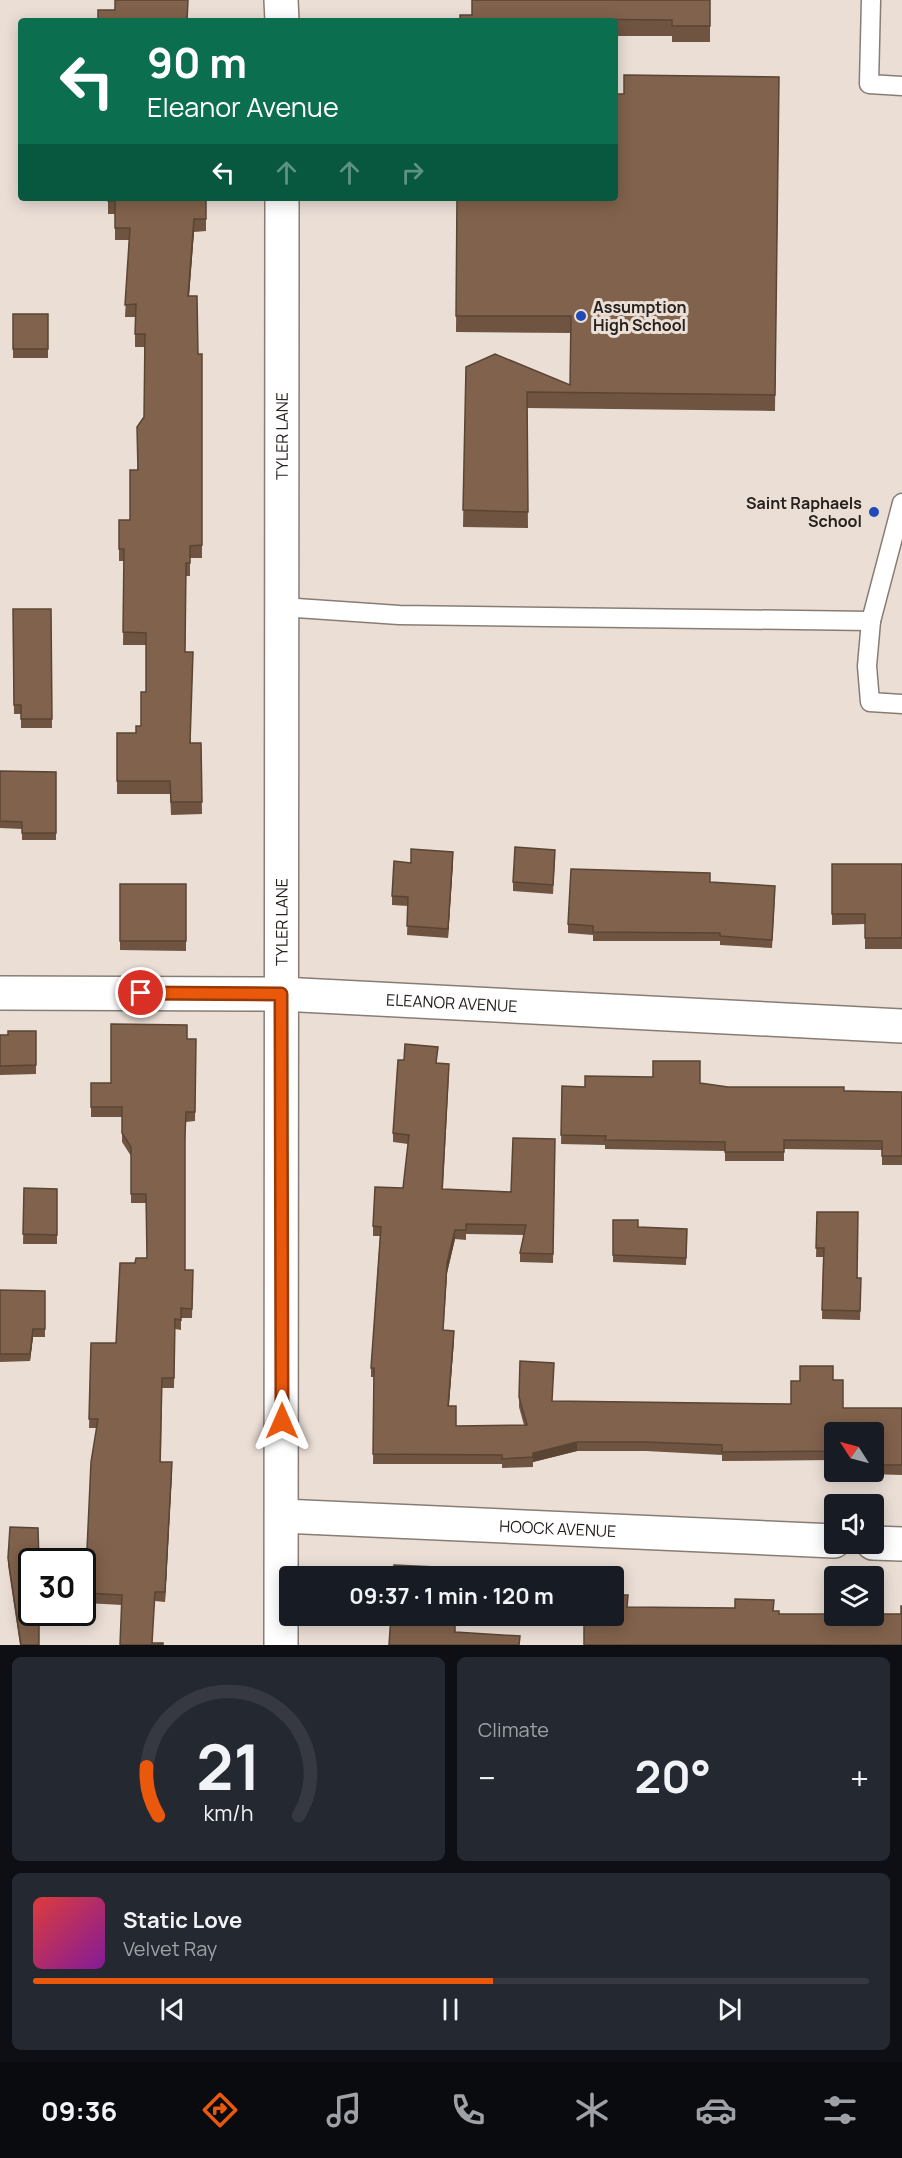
<!DOCTYPE html>
<meta charset="utf-8">
<style>
:root{--surface:#171b24;--page:#242831;--text:#f1f3f6;--muted:#9ea1a6;--line:#363941;--accent:#ea580c}
body{margin:0;font-family:Manrope,sans-serif;background:var(--page);color:var(--text);height:100vh;display:flex;flex-direction:column;font-size:22px;white-space:nowrap}
*{box-sizing:border-box;margin:0}
p{font-size:20px;color:var(--muted)}
.icon{flex:none;width:33px;height:33px;fill:none;stroke:currentColor;stroke-width:2;stroke-linecap:round;stroke-linejoin:round}
.map{position:relative;height:1645px;overflow:hidden}
.drawer{display:flex;flex-direction:column;gap:12px;padding:12px;background:#0d0f14;flex:1}
.drawer>*{flex:none}
.guide{position:absolute;left:18px;top:18px;width:600px;height:183px;border-radius:6px;box-shadow:0 3px 15px #0003;background:#0b6e4f;color:#fff;overflow:hidden}
.needle{width:39px;rotate:306deg}
.buttons{position:absolute;left:824px;top:1422px;display:grid;gap:12px}
.buttons a{display:grid;place-items:center;width:60px;height:60px;border-radius:6px;background:var(--surface);box-shadow:0 3px 15px #0003;font-size:30px}
.speed{position:absolute;left:18px;top:1548px;display:flex;gap:12px;font-size:30px;font-weight:700;text-align:center}
.speed>*{display:grid;place-content:center;width:78px;height:78px;border-radius:50%;background:var(--surface);box-shadow:0 3px 15px #0003;line-height:1}
.speed .limit{border:3px solid #111;border-radius:9px;background:#fff;color:#111}
.pin{position:absolute;display:grid;place-items:center;width:51px;height:51px;color:#fff;margin:-26px;border:3px solid #fff;border-radius:50%;box-shadow:0 2px 6px #0007}
.me{position:absolute;width:66px;margin:-33px;rotate:0deg;stroke-linejoin:round;filter:drop-shadow(0 0 4px #0008)}
.turn{display:flex;align-items:center;gap:21px;height:126px;padding:0 30px;font-size:27px}
.turn .icon{width:78px;height:78px;stroke-width:2.5}
.turn b{display:block;font-size:42px;line-height:51px}
.lanes{display:flex;align-items:center;height:57px;padding:0 30px;background:#0003;justify-content:center;gap:30px;direction:ltr}
.lanes .off{opacity:.35}
.big{font-size:45px;font-weight:700;line-height:1.1}
.drawer .widget{flex:1;display:flex;flex-direction:column;justify-content:center;gap:9px;min-width:0;padding:0 21px;border-radius:9px;background:var(--page)}
.drawer .dial{align-items:center;gap:0}
.dial svg{height:156px;overflow:visible;fill:none;stroke:var(--line);stroke-width:7;stroke-linecap:round;text-anchor:middle}
.dial text{fill:var(--text);stroke:none}
.song{display:flex;align-items:center;gap:18px}
.cover{width:72px;height:72px;border-radius:9px;background:linear-gradient(135deg,hsl(0 70% 55%),hsl(290 70% 35%))}
.played{height:6px;border-radius:3px;background:linear-gradient(90deg,var(--accent) 55%,var(--line) 55%)}
.keys{display:flex;justify-content:space-around;direction:ltr}
.heat{display:flex;justify-content:space-between;align-items:center;font-size:33px;direction:ltr}
.drawer .tiles{flex:1;display:grid;gap:12px;grid-template-columns:1fr 1fr}
.widget:last-child{grid-column:span 2}
.trip{position:absolute;left:279px;top:1566px;width:345px;height:60px;border-radius:6px;background:var(--surface);box-shadow:0 3px 15px #0003;font-weight:700;line-height:60px;text-align:center}
.menu{display:flex;height:96px;justify-content:space-around;align-items:center;background:#090b0e;color:var(--muted)}
.menu .icon{width:42px;height:42px}
.menu .on{color:var(--accent)}
.menu b{font-size:27px;color:var(--text)}
.map>svg:first-child{display:block}
.lines{fill:none;stroke-linecap:round;stroke-linejoin:round}
.lane-casing{stroke:#887d75;stroke-width:21}
.street-casing{stroke:#887d75;stroke-width:36}
.lane{stroke:#fff;stroke-width:18}
.street{stroke:#fff;stroke-width:33}
.wall{fill:#6f5441}
.shaded-wall{fill:#5a4535}
.building{fill:#81624c;stroke:#5a4535;stroke-width:1.5}
.route-casing{stroke:#983908;stroke-width:15}
.route{stroke:#ea580c;stroke-width:10}
.poi-dot{fill:#1f4ab8;stroke:#eaded5;stroke-width:2}
.labels{text-anchor:middle;stroke-width:6;stroke-linejoin:round;paint-order:stroke}
.poi-label{font-size:16px;font-weight:bold;fill:#26211e;stroke:#eaded5;text-anchor:start}
.street-label{font-size:16px;fill:#26211e;stroke:#eaded5}
</style>
<div class="map">
<svg width="902" height="1645" viewBox="0 0 902 1645">
<rect width="100%" height="100%" fill="#eaded5"/>
<g class="lines">
<defs>
<g id="lane">
<polyline points="871,0 869,84 902,86"/>
<polyline points="282,607 399,615 871,621 902,503"/>
<polyline points="871,621 867,666 870,702 902,704"/>
</g>
<g id="street">
<polyline points="281,0 282,21"/>
<path id="s1" d="M0,993L281,994L902,1026"/>
<path id="s2" d="M282,1516L834,1541"/>
<polyline points="873,1543 902,1544"/>
<path id="s3" d="M281,1645L282,198"/>
</g>
</defs>
<use href="#lane" class="lane-casing"/>
<use href="#street" class="street-casing"/>
<use href="#lane" class="lane"/>
<use href="#street" class="street"/>
</g>
<g class="wall">
<polygon points="710,0 710,42 672,42 672,36 615,36 615,21 460,21 472,15"/>
<polygon points="779,77 775,411 527,408 528,528 463,527 466,367 570,385 571,333 456,332 457,198 624,94"/>
<polygon points="108,198 206,198 206,231 194,232 189,296 198,354 202,354 202,558 190,558 190,576 186,576 185,652 191,743 201,743 202,814 171,815 170,794 117,794 117,733 136,733 136,726 141,726 146,692 146,645 123,645 124,561 119,561 119,533 130,520 137,470 144,417 144,347 135,347 135,317 125,317 129,240 115,240 115,214 108,214"/>
<rect x="13" y="314" width="35" height="44"/>
<polygon points="13,609 51,609 52,728 21,728 21,714 14,714"/>
<polygon points="0,771 56,772 56,840 22,840 22,829 0,828"/>
<polygon points="555,859 553,894 513,891 513,882"/>
<polygon points="453,861 448,938 407,935 408,906 392,905 392,896 411,863"/>
<polygon points="832,864 902,864 902,949 865,949 865,924 832,925"/>
<polygon points="710,882 775,895 772,948 720,945 720,941 593,941 593,935 568,933 568,924"/>
<polygon points="120,884 186,884 186,951 120,950"/>
<polygon points="36,1031 36,1074 0,1075 0,1035 8,1035"/>
<polygon points="187,1039 196,1039 195,1121 186,1122 185,1143 185,1270 193,1280 192,1318 181,1318 181,1330 175,1329 174,1388 162,1388 161,1462 172,1472 165,1602 155,1601 120,1645 122,1605 85,1603 97,1428 89,1428 91,1343 116,1343 135,1263 147,1258 146,1203 131,1203 131,1156 122,1142 122,1117 91,1117 91,1083 111,1083"/>
<polygon points="404,1060 437,1063 449,1073 443,1189 511,1192 555,1139 553,1263 520,1262 520,1253 524,1235 466,1234 466,1240 455,1239 447,1273 443,1330 454,1340 449,1406 456,1426 524,1425 519,1407 520,1361 552,1401 791,1404 800,1381 833,1380 843,1408 902,1408 902,1475 869,1474 869,1472 873,1472 873,1432 834,1432 834,1460 722,1461 722,1455 646,1451 577,1451 533,1462 533,1467 502,1468 502,1464 373,1464 374,1377 371,1377 371,1368 380,1236 373,1236 373,1226 403,1188 408,1144 393,1142 393,1133"/>
<polygon points="700,1083 728,1087 902,1092 902,1165 882,1165 882,1150 784,1149 784,1161 725,1161 725,1151 605,1149 605,1145 561,1144 562,1086 585,1087"/>
<polygon points="24,1188 57,1189 57,1244 23,1244"/>
<polygon points="817,1212 858,1278 861,1278 860,1320 822,1319 823,1257 816,1257"/>
<polygon points="613,1220 638,1227 687,1229 686,1265 613,1262"/>
<polygon points="0,1290 45,1291 45,1337 33,1337 30,1361 0,1362"/>
<polygon points="8,1558 39,1645 20,1645 8,1565"/>
</g>
<g class="shaded-wall">
<polygon points="194,219 194,232 188,309 188,296"/>
<polygon points="453,852 453,861 448,938 448,929"/>
<polygon points="455,1230 455,1239 447,1273 443,1340 447,1263"/>
<polygon points="33,1329 33,1337 30,1361 30,1354"/>
<polygon points="454,1331 454,1340 448,1415 448,1406"/>
<polygon points="577,1442 577,1451 533,1462 533,1453"/>
<polygon points="172,1462 172,1472 165,1602 165,1592"/>
</g>
<g class="building">
<polygon points="115,0 188,0 187,21 98,21 98,10 115,10"/>
<polygon points="472,0 710,0 710,26 672,26 672,20 563,19 563,21 460,21 460,15 472,15"/>
<polygon points="624,75 779,77 775,395 527,392 528,512 463,510 466,367 495,354 570,385 571,316 456,316 457,198 615,198 615,94 624,94"/>
<polygon points="108,198 206,198 206,219 194,219 188,296 197,296 198,354 202,354 202,545 190,546 190,563 186,563 185,652 193,652 190,743 201,743 202,802 171,802 170,781 117,781 117,733 136,733 136,726 141,726 141,692 146,692 146,633 123,632 124,549 119,549 119,520 130,520 130,470 138,470 137,427 144,417 145,334 135,334 136,304 125,305 130,228 115,228 115,201 108,201"/>
<rect x="13" y="314" width="35" height="35"/>
<polygon points="13,609 51,609 52,719 21,719 21,705 14,705"/>
<polygon points="0,771 56,772 56,833 22,833 22,822 0,821"/>
<polygon points="515,847 555,850 553,885 513,882"/>
<polygon points="411,849 453,852 448,929 407,926 408,897 392,896 394,861 411,863"/>
<polygon points="832,864 902,864 902,938 865,938 865,914 832,914"/>
<polygon points="571,869 710,873 710,882 775,886 772,940 720,936 720,933 593,932 593,926 568,924"/>
<rect x="120" y="884" width="66" height="57"/>
<polygon points="111,1024 187,1025 187,1039 196,1039 195,1112 186,1112 185,1134 185,1270 193,1270 192,1309 181,1308 181,1320 175,1319 174,1378 162,1378 160,1462 172,1462 165,1592 155,1592 152,1643 163,1643 163,1645 120,1645 122,1595 85,1593 91,1462 98,1419 89,1419 91,1343 116,1343 120,1263 135,1263 136,1258 147,1258 146,1194 131,1194 131,1147 122,1133 122,1107 91,1107 91,1083 111,1083"/>
<polygon points="8,1031 36,1031 36,1065 0,1066 0,1035 8,1035"/>
<polygon points="405,1044 438,1047 436,1063 449,1064 442,1189 511,1192 513,1138 555,1139 553,1254 520,1253 526,1225 466,1224 466,1230 455,1230 447,1263 443,1330 454,1331 448,1406 456,1406 456,1426 527,1425 519,1397 520,1361 554,1363 552,1401 791,1404 791,1381 800,1381 800,1366 833,1366 833,1380 843,1380 843,1408 902,1408 902,1465 873,1465 873,1432 834,1432 834,1451 722,1452 722,1445 646,1442 577,1442 533,1453 533,1457 502,1459 502,1455 373,1454 374,1368 371,1368 381,1227 373,1226 375,1187 403,1188 409,1135 393,1133 398,1060 404,1060"/>
<polygon points="653,1061 700,1061 700,1083 728,1087 844,1087 844,1091 902,1092 902,1156 882,1156 882,1141 784,1140 784,1152 725,1152 725,1142 605,1140 606,1136 561,1135 562,1086 585,1087 585,1076 653,1077"/>
<polygon points="24,1188 57,1189 57,1235 23,1234"/>
<polygon points="817,1212 858,1212 857,1278 861,1278 860,1311 822,1310 824,1248 816,1248"/>
<polygon points="613,1220 638,1220 638,1227 687,1229 686,1258 613,1255"/>
<polygon points="0,1290 45,1291 45,1329 33,1329 30,1354 0,1354"/>
<polygon points="10,1527 38,1528 39,1562 32,1562 32,1612 39,1612 39,1645 21,1645 8,1558"/>
<polygon points="394,1565 457,1568 457,1576 393,1576"/>
<polygon points="614,1595 628,1595 627,1607 735,1608 735,1599 774,1600 773,1611 779,1611 779,1614 834,1614 834,1616 873,1616 873,1614 901,1614 901,1606 902,1606 902,1645 584,1645 584,1616 614,1616"/>
<polygon points="391,1616 455,1616 455,1632 520,1636 519,1645 389,1645"/>
</g>
<g class="lines">
<defs>
<polyline id="route" points="141,993 281,994 282,1421"/>
</defs>
<use href="#route" class="route-casing"/>
<use href="#route" class="route"/>
</g>
<g class="poi-dot">
<circle cx="581" cy="316" r="6"/>
<circle cx="874" cy="512" r="6"/>
</g>
<g class="labels">
<g class="poi-label">
<text x="593" y="313">Assumption<tspan x="593" dy="18">High School</tspan></text>
<text x="862" y="509" text-anchor="end">Saint Raphaels<tspan x="862" dy="18">School</tspan></text>
</g>
<g class="street-label">
<text dy="6" stroke="none"><textPath href="#s3" startOffset="1209">TYLER LANE</textPath></text>
<text dy="6" stroke="none"><textPath href="#s3" startOffset="723">TYLER LANE</textPath></text>
<text dy="6" stroke="none"><textPath href="#s1" startOffset="452">ELEANOR AVENUE</textPath></text>
<text dy="6" stroke="none"><textPath href="#s2" startOffset="276">HOOCK AVENUE</textPath></text>
</g>
</g>
</svg>
<div class="buttons">
<a><svg class="needle" viewBox="-14 -14 28 28"><path d="M0-13l5 13h-10z" fill="#e53935"/><path d="M0 13l5-13h-10z" fill="#9ea1a6"/></svg></a>
<a><svg class="icon" aria-label="sound" viewBox="0 0 24 24"><path d="M4 9h4l5-4v14l-5-4H4zM17 9q2 3 0 6"/></svg></a>
<a><svg class="icon" aria-label="layers" viewBox="0 0 24 24"><path d="M12 4l9 5-9 5-9-5zM3 14l9 5 9-5"/></svg></a>
</div>
<div class="speed"><div class="limit">30</div></div>
<div class="pin" style="left:141px;top:993px;background:#d93025"><svg class="icon" aria-label="arrive" viewBox="0 0 24 24"><path d="M6 21V4h12l-3 4 3 4H6"/></svg></div>
<svg class="me" style="left:282px;top:1421px" viewBox="-20 -20 40 40"><path d="M0-17L14 15 0 8-14 15z" fill="#ea580c" stroke="#fff" stroke-width="4"/></svg>
<div class="trip">09:37 · 1 min · 120 m</div>
<div class="guide">
<div class="turn"><svg class="icon" aria-label="left" viewBox="0 0 24 24"><path d="M17 20v-9H6M10 6l-5 5 5 5"/></svg><div><b>90 m</b>Eleanor Avenue</div></div>
<div class="lanes"><svg class="icon" aria-label="left" viewBox="0 0 24 24"><path d="M17 20v-9H6M10 6l-5 5 5 5"/></svg><svg class="icon off" aria-label="ahead" viewBox="0 0 24 24"><path d="M12 20V5M6 11l6-6 6 6"/></svg><svg class="icon off" aria-label="ahead" viewBox="0 0 24 24"><path d="M12 20V5M6 11l6-6 6 6"/></svg><svg class="icon off" aria-label="right" viewBox="0 0 24 24"><path d="M7 20v-9h11M14 6l5 5-5 5"/></svg></div>
</div>
</div>
<section class="drawer">
<div class="tiles">
<div class="widget dial"><svg viewBox="0 0 100 80">
<path d="M14 69A42 42 0 1 1 86 69"/>
<path d="M14 69A42 42 0 0 1 8 44" stroke="#ea580c"/>
<text x="50" y="56" font-size="32" font-weight="700">21</text>
<text x="50" y="72" font-size="11">km/h</text>
</svg></div>
<div class="widget"><p>Climate</p>
<div class="heat"><a>−</a><b class="big">20°</b><a>+</a></div>
</div>
<div class="widget">
<div class="song"><i class="cover"></i><div><b>Static Love</b><p>Velvet Ray</p></div></div>
<div class="played"></div>
<div class="keys"><svg class="icon" aria-label="previous" viewBox="0 0 24 24"><path d="M18 5L8 12l10 7zM5 5v14"/></svg><svg class="icon" aria-label="pause" viewBox="0 0 24 24"><path d="M8 5v14M16 5v14"/></svg><svg class="icon" aria-label="next" viewBox="0 0 24 24"><path d="M6 5l10 7-10 7zM19 5v14"/></svg></div>
</div>
</div>
</section>
<nav class="menu">
<b>09:36</b>
<svg class="icon on" aria-label="directions" viewBox="0 0 24 24"><path d="M12 3l9 9-9 9-9-9zM9 14v-3h6M13 9l2 2-2 2"/></svg>
<svg class="icon" aria-label="music" viewBox="0 0 24 24"><path d="M9 18V5l10-2v13"/><circle cx="6" cy="18" r="3"/><circle cx="16" cy="16" r="3"/></svg>
<svg class="icon" aria-label="phone" viewBox="0 0 24 24"><path d="M5 4h4l2 5-3 2q2 4 5 5l2-3 5 2v4C11 20 4 13 5 4z"/></svg>
<svg class="icon" aria-label="climate" viewBox="0 0 24 24"><path d="M12 3v18M4 7l16 10M4 17L20 7"/></svg>
<svg class="icon" aria-label="car" viewBox="0 0 24 24"><path d="M5 17H2v-5l4-1 3-4h7l3 4 3 1v5h-3M9 17h6M6 11h13"/><circle cx="7" cy="17" r="2"/><circle cx="17" cy="17" r="2"/></svg>
<svg class="icon" aria-label="filters" viewBox="0 0 24 24"><path d="M4 7h16M4 17h16"/><circle cx="9" cy="7" r="2"/><circle cx="15" cy="17" r="2"/></svg>
</nav>
